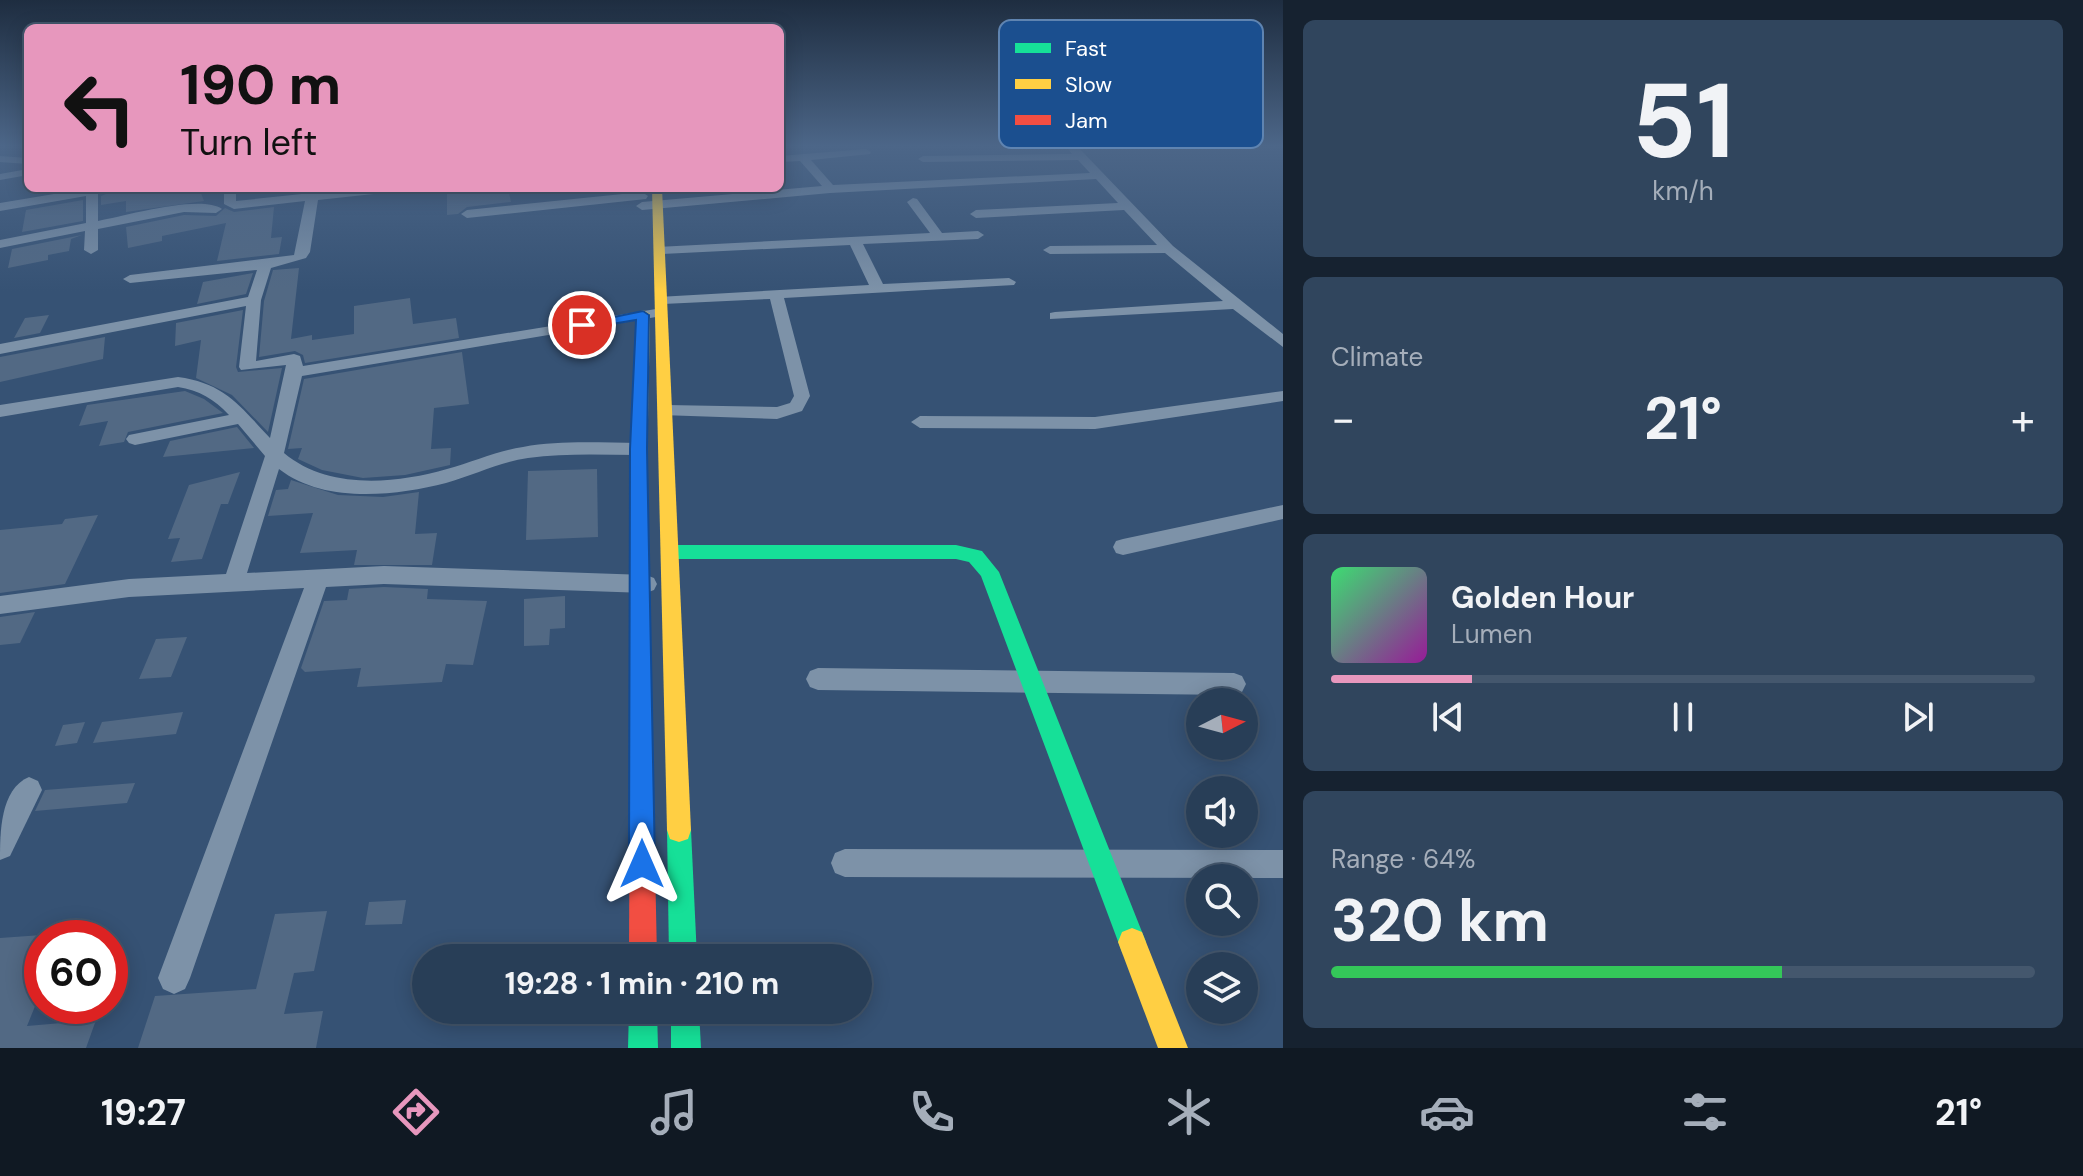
<!DOCTYPE html>
<meta charset="utf-8">
<style>
:root{--surface:#283e57;--page:#30455d;--text:#f1f3f6;--muted:#a5aeba;--line:#44576d;--accent:#e797bd}
body{margin:0;font-family:"DM Sans",sans-serif;background:var(--page);color:var(--text);height:100vh;display:flex;flex-direction:column;font-size:30px;white-space:nowrap}
*{box-sizing:border-box;margin:0}
p{font-size:26px;color:var(--muted)}
.icon{flex:none;width:44px;height:44px;fill:none;stroke:currentColor;stroke-width:2;stroke-linecap:round;stroke-linejoin:round}
.map{position:relative;flex:1;overflow:hidden}
.side{display:flex;flex-direction:column;gap:20px;padding:20px;background:#162230;width:800px}
.side>*{flex:none}
.guide{position:absolute;left:24px;top:24px;width:760px;height:168px;border-radius:12px;box-shadow:0 4px 20px #0003,0 0 0 2px var(--line);background:#e797bd;color:#111;overflow:hidden}
.needle{width:52px;rotate:84deg}
.tools{position:absolute;left:1186px;top:688px;display:grid;gap:16px}
.tools a{display:grid;place-items:center;width:72px;height:72px;border-radius:50%;background:var(--surface);box-shadow:0 4px 20px #0003,0 0 0 2px var(--line);font-size:40px}
.speed{position:absolute;left:24px;top:920px;display:flex;gap:16px;font-size:40px;font-weight:700;text-align:center}
.speed>*{display:grid;place-content:center;width:104px;height:104px;border-radius:50%;background:var(--surface);box-shadow:0 4px 20px #0003,0 0 0 2px var(--line);line-height:1}
.speed .limit{border:12px solid #d22;background:#fff;color:#111}
.pin{position:absolute;display:grid;place-items:center;width:68px;height:68px;color:#fff;margin:-34px;border:4px solid #fff;border-radius:50%;box-shadow:0 2px 8px #0007}
.me{position:absolute;width:88px;margin:-44px;rotate:0deg;stroke-linejoin:round;filter:drop-shadow(0 0 6px #0008)}
.turn{display:flex;align-items:center;gap:28px;height:168px;padding:0 24px;font-size:36px}
.turn .icon{width:104px;height:104px;stroke-width:2.5}
.turn b{display:block;font-size:56px;line-height:68px}
.big{font-size:60px;font-weight:700;line-height:1.1}
.side .tile{flex:1;display:flex;flex-direction:column;justify-content:center;gap:12px;min-width:0;padding:0 28px;border-radius:12px;background:var(--page)}
.side .dial{align-items:center;gap:0}
.dial b{font-size:104px;line-height:1}
.song{display:flex;align-items:center;gap:24px}
.cover{width:96px;height:96px;border-radius:12px;background:linear-gradient(135deg,hsl(140 70% 55%),hsl(300 70% 35%))}
.played{height:8px;border-radius:4px;background:linear-gradient(90deg,var(--accent) 20%,var(--line) 20%)}
.keys{display:flex;justify-content:space-around;direction:ltr}
.heat{display:flex;justify-content:space-between;align-items:center;font-size:44px;direction:ltr}
.charge{height:12px;border-radius:6px;background:linear-gradient(90deg,#34c759 64%,var(--line) 0)}
.trip{position:absolute;left:412px;top:944px;width:460px;height:80px;border-radius:40px;background:var(--surface);box-shadow:0 4px 20px #0003,0 0 0 2px var(--line);font-weight:700;line-height:80px;text-align:center}
.tabs{display:flex;height:128px;justify-content:space-around;align-items:center;background:#101923;color:var(--muted)}
.tabs .icon{width:56px;height:56px}
.tabs .selected{color:var(--accent)}
.tabs b{font-size:36px;color:var(--text)}
main{display:flex;flex:1;min-height:0}
.map>svg:first-child{display:block}
.building{fill:#526984}
.lines{fill:none;stroke-linecap:round;stroke-linejoin:round}
.street{fill:#7d92a8;fill-rule:evenodd}
.fast{fill:#16e098;fill-rule:evenodd}
.slow{fill:#ffcf43;fill-rule:evenodd}
.jam{fill:#f24e42;fill-rule:evenodd}
.route{fill:#1a73e8;stroke:#114b97;stroke-width:2}
.key{fill:#1b4f8f;stroke:#5f84b1;stroke-width:2}
.key-label{font-size:22px;fill:#fff}
</style>
<main>
<div class="map">
<svg width="1283" height="1048" viewBox="0 0 1283 1048">
<rect width="100%" height="100%" fill="#365274"/>
<g class="building">
<polygon points="121,188 199,188 204,201 126,212 126,201 101,205 101,196"/>
<polygon points="447,188 508,188 511,202 467,207 458,214 447,215"/>
<polygon points="83,200 83,221 22,232 26,210"/>
<polygon points="274,207 271,238 282,237 279,254 217,261 226,223 162,236 162,241 128,248 126,227 184,215 216,216 225,208 234,212"/>
<polygon points="82,235 71,239 69,251 48,255 48,260 8,268 12,249"/>
<polygon points="299,268 291,339 312,335 312,340 354,334 354,306 410,298 413,324 456,318 459,338 305,363 303,355 295,351 259,357 264,301 273,270"/>
<polygon points="253,273 246,294 197,304 203,282"/>
<polygon points="243,310 236,367 238,372 282,368 268,432 232,395 196,378 201,340 175,346 176,323"/>
<polygon points="49,315 40,333 14,338 25,318"/>
<polygon points="105,337 103,359 0,382 0,357"/>
<polygon points="462,352 469,404 434,408 431,449 451,448 450,465 405,475 363,478 322,470 298,459 302,448 288,449 304,379"/>
<polygon points="185,391 204,399 223,413 128,432 124,442 99,446 108,421 79,426 87,405"/>
<polygon points="237,427 254,448 163,457 170,441"/>
<polygon points="597,469 598,537 526,540 528,471"/>
<polygon points="240,472 228,504 221,504 202,559 171,562 180,538 168,539 189,485"/>
<polygon points="291,480 338,495 383,497 419,492 415,534 437,533 432,565 354,565 357,550 300,553 313,513 268,516 276,490 288,489"/>
<polygon points="98,515 65,584 0,593 0,530 62,524 65,519"/>
<polygon points="384,587 428,589 427,599 487,601 473,665 446,664 442,682 357,687 361,668 305,672 301,668 324,601 347,600 349,589"/>
<polygon points="565,596 565,628 550,629 549,645 524,646 524,599"/>
<polygon points="35,612 20,643 0,645 0,617"/>
<polygon points="187,637 171,677 139,679 156,639"/>
<polygon points="183,712 176,734 93,743 102,722"/>
<polygon points="85,722 77,743 55,746 63,725"/>
<polygon points="135,783 127,803 35,811 45,790"/>
<polygon points="406,900 402,924 365,925 369,902"/>
<polygon points="327,911 314,971 294,973 284,1014 323,1011 316,1048 138,1048 155,996 256,989 275,914"/>
<polygon points="42,935 42,989 27,1026 96,1020 86,1048 0,1048 0,938"/>
</g>
<g class="lines">
<g class="street">
<polygon points="1065,145 1076,145 1173,246 1283,334 1283,347 1233,309 1050,319 1050,313 1055,312 1223,301 1165,253 1050,254 1043,250 1050,246 1157,245 1124,210 976,218 970,214 976,210 1118,203 1096,179 830,193 642,210 636,206 642,202 822,186 800,161 780,162 780,156 866,149 871,152 870,154 811,160 833,185 1090,173 1078,160 923,162 918,159 923,156 1072,154"/>
<polygon points="0,156 28,158 28,164 0,162"/>
<polygon points="28,169 28,175 0,180 0,174"/>
<path d="M90,188H118L98,194V221C126,216 200,194 222,209L216,213L184,212L98,229V250L91,254L84,250L85,231L0,248V240L86,223V196L0,211V203Z"/>
<path d="M224,188H236V201L359,188H398L392,192L318,200L310,252L306,258L271,268L261,300L256,361L294,354L300,356L303,366L656,309L663,313L656,317L302,376L284,453C328,490 395,484 447,469C473,462 497,451 523,447C561,440 601,443 639,443L648,449L639,455C602,455 565,453 528,458C500,462 474,475 446,483C395,496 324,504 279,469L247,573L384,566L646,575L654,578L657,584L654,590L646,593L384,584L326,587L190,978L185,989L174,994L163,989L158,978L304,588L129,597L0,614V596L129,579L226,574L265,456L238,424L135,445L129,443L126,439L129,435L229,415C214,399 199,390 178,387L0,417V405L178,377C224,383 240,406 270,438L286,365L241,370L239,367L246,306L0,354V344L248,297L257,270L130,283L123,279L130,275L294,255L305,201L234,209L224,204Z"/>
<polygon points="642,192 648,196 646,199 467,218 461,214 467,210"/>
<polygon points="913,198 917,199 942,233 978,231 984,235 978,239 863,244 883,284 1009,278 1016,282 1014,285 784,298 810,396 802,411 777,419 661,415 658,411 667,405 777,407 790,403 794,396 770,299 663,304 656,300 658,297 869,285 850,245 662,254 655,250 657,247 930,233 907,202"/>
<polygon points="1283,391 1283,401 1095,429 920,428 911,422 920,416 1095,417"/>
<polygon points="1283,505 1283,519 1123,555 1116,553 1113,547 1116,541 1123,539"/>
<polygon points="818,668 1234,673 1242,676 1246,684 1242,692 1234,695 818,690 810,687 806,679 810,671"/>
<path d="M29,777L38,781L42,790L10,856L0,860C0,833 0,789 29,777Z"/>
<polygon points="845,849 1283,850 1283,878 845,877 835,873 831,863 835,853"/>
</g>
<g class="fast">
<polygon points="671,545 956,545 982,551 999,572 1146,942 1142,952 1132,956 1122,952 981,576 969,562 956,559 671,559 664,557 662,552 664,547"/>
<polygon points="679,818 688,821 691,830 697,958 669,958 667,830 670,821"/>
<polygon points="629,1010 657,1010 658,1048 628,1048"/>
<polygon points="671,1010 699,1010 701,1048 671,1048"/>
</g>
<g class="slow">
<polygon points="652,188 662,188 691,830 688,839 679,842 670,839 667,830"/>
<polygon points="643,310 650,314 647,473 639,479 631,473 636,314"/>
<polygon points="1132,928 1142,932 1188,1048 1158,1048 1118,942 1122,932"/>
</g>
<polygon class="jam" points="639,467 647,473 657,958 629,958 631,473"/>
</g>
<linearGradient id="sky" x2="0" y2="1"><stop stop-color="#1e2d40"/><stop offset="0.5" stop-color="#4c6688"/><stop offset="1" stop-color="#4c6688" stop-opacity="0"/></linearGradient>
<rect width="1283" height="291" fill="url(#sky)"/>
<polygon class="route" points="643,311 649,315 647,449 655,864 651,874 642,877 633,874 629,864 630,449 636,320 582,329 575,325"/>
<rect x="999" y="20" width="264" height="128" rx="12" class="key"/>
<rect x="1015" y="43" width="36" height="10" fill="#16e098"/>
<rect x="1015" y="79" width="36" height="10" fill="#ffcf43"/>
<rect x="1015" y="115" width="36" height="10" fill="#f24e42"/>
<g class="key-label">
<text x="1065" y="56">Fast</text>
<text x="1065" y="92">Slow</text>
<text x="1065" y="128">Jam</text>
</g>
</svg>
<div class="tools">
<a><svg class="needle" viewBox="-14 -14 28 28"><path d="M0-13l5 13h-10z" fill="#e53935"/><path d="M0 13l5-13h-10z" fill="#a5aeba"/></svg></a>
<a><svg class="icon" aria-label="sound" viewBox="0 0 24 24"><path d="M4 9h4l5-4v14l-5-4H4zM17 9q2 3 0 6"/></svg></a>
<a><svg class="icon" aria-label="search" viewBox="0 0 24 24"><circle cx="10" cy="10" r="6"/><path d="M15 15l6 6"/></svg></a>
<a><svg class="icon" aria-label="layers" viewBox="0 0 24 24"><path d="M12 4l9 5-9 5-9-5zM3 14l9 5 9-5"/></svg></a>
</div>
<div class="speed"><div class="limit">60</div></div>
<div class="pin" style="left:582px;top:325px;background:#d93025"><svg class="icon" aria-label="arrive" viewBox="0 0 24 24"><path d="M6 21V4h12l-3 4 3 4H6"/></svg></div>
<svg class="me" style="left:642px;top:864px" viewBox="-20 -20 40 40"><path d="M0-17L14 15 0 8-14 15z" fill="#1a73e8" stroke="#fff" stroke-width="4"/></svg>
<div class="trip">19:28 · 1 min · 210 m</div>
<div class="guide">
<div class="turn"><svg class="icon" aria-label="left" viewBox="0 0 24 24"><path d="M17 20v-9H6M10 6l-5 5 5 5"/></svg><div><b>190 m</b>Turn left</div></div>
</div>
</div>
<section class="side">
<div class="tile dial"><b>51</b><p>km/h</p></div>
<div class="tile"><p>Climate</p>
<div class="heat"><a>−</a><b class="big">21°</b><a>+</a></div>
</div>
<div class="tile">
<div class="song"><i class="cover"></i><div><b>Golden Hour</b><p>Lumen</p></div></div>
<div class="played"></div>
<div class="keys"><svg class="icon" aria-label="previous" viewBox="0 0 24 24"><path d="M18 5L8 12l10 7zM5 5v14"/></svg><svg class="icon" aria-label="pause" viewBox="0 0 24 24"><path d="M8 5v14M16 5v14"/></svg><svg class="icon" aria-label="next" viewBox="0 0 24 24"><path d="M6 5l10 7-10 7zM19 5v14"/></svg></div>
</div>
<div class="tile"><p>Range · 64%</p><b class="big">320 km</b><div class="charge"></div></div>
</section>
</main>
<nav class="tabs">
<b>19:27</b>
<svg class="icon selected" aria-label="directions" viewBox="0 0 24 24"><path d="M12 3l9 9-9 9-9-9zM9 14v-3h6M13 9l2 2-2 2"/></svg>
<svg class="icon" aria-label="music" viewBox="0 0 24 24"><path d="M9 18V5l10-2v13"/><circle cx="6" cy="18" r="3"/><circle cx="16" cy="16" r="3"/></svg>
<svg class="icon" aria-label="phone" viewBox="0 0 24 24"><path d="M5 4h4l2 5-3 2q2 4 5 5l2-3 5 2v4C11 20 4 13 5 4z"/></svg>
<svg class="icon" aria-label="climate" viewBox="0 0 24 24"><path d="M12 3v18M4 7l16 10M4 17L20 7"/></svg>
<svg class="icon" aria-label="car" viewBox="0 0 24 24"><path d="M5 17H2v-5l4-1 3-4h7l3 4 3 1v5h-3M9 17h6M6 11h13"/><circle cx="7" cy="17" r="2"/><circle cx="17" cy="17" r="2"/></svg>
<svg class="icon" aria-label="filters" viewBox="0 0 24 24"><path d="M4 7h16M4 17h16"/><circle cx="9" cy="7" r="2"/><circle cx="15" cy="17" r="2"/></svg>
<b>21°</b>
</nav>
